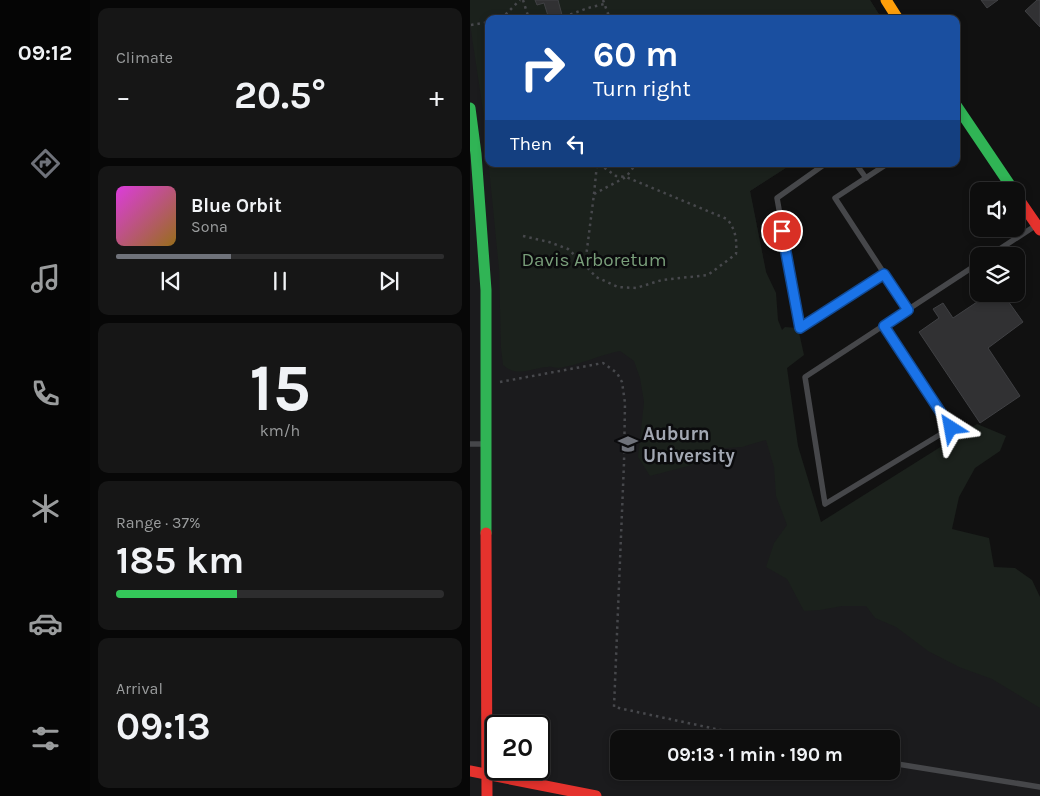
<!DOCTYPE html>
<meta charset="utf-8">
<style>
:root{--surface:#0d0d0d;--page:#161616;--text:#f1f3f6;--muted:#9a9c9d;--line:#2d2d2e;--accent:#6f727a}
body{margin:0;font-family:Karla,sans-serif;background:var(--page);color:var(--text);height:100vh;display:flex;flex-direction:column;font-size:19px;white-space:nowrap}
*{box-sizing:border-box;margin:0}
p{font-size:16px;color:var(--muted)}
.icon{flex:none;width:28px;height:28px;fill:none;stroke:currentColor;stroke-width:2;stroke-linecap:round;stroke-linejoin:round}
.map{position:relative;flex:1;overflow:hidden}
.sheet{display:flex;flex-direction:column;gap:8px;padding:8px;background:#070707;width:380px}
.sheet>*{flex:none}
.top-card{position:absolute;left:15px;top:15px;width:475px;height:152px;border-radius:10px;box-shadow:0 2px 8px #0003,0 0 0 1px var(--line);background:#1a4fa0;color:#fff;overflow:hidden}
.fabs{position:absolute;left:500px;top:182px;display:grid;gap:10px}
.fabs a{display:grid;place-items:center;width:55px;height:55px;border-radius:10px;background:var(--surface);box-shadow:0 2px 8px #0003,0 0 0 1px var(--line);font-size:25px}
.speed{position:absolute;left:15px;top:715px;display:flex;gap:10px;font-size:25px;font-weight:700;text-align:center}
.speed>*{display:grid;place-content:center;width:65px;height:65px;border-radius:50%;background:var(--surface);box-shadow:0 2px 8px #0003,0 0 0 1px var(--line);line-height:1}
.speed .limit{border:2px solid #111;border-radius:8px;background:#fff;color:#111}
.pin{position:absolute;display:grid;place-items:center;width:42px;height:42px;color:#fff;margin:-21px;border:2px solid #fff;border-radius:50%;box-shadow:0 1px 5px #0007}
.me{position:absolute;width:55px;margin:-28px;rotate:326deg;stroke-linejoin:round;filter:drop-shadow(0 0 4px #0008)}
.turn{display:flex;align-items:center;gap:18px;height:105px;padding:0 25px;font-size:22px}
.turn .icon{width:65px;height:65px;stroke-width:2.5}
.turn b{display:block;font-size:35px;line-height:42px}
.then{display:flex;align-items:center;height:48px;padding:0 25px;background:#0003;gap:10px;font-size:19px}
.big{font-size:38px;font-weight:700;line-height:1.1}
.sheet .card{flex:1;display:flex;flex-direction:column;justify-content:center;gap:8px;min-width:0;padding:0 18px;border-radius:10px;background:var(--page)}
.sheet .dial{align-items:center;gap:0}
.dial b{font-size:65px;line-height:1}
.song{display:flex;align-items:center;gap:15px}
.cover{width:60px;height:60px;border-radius:8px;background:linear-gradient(135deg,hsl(300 70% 55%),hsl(40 70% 35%))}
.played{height:5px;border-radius:2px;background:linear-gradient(90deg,var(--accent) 35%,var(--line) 35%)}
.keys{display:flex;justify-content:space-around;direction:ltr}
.heat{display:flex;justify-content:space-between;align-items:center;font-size:28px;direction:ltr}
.charge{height:8px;border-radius:4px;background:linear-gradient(90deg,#34c759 37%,var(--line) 0)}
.trip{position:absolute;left:140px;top:730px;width:290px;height:50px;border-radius:10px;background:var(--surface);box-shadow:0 2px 8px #0003,0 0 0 1px var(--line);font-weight:700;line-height:50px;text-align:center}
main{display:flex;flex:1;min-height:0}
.tabs{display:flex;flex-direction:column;width:90px;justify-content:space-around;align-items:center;background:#050505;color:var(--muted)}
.tabs .icon{width:35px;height:35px}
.tabs .on{color:var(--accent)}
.tabs b{font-size:22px;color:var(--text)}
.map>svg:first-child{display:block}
.built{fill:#1b1b1d;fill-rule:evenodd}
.green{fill:#1b211c}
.building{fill:#313133;stroke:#404144}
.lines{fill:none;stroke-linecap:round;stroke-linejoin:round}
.path{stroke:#47484c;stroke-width:2.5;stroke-dasharray:2.5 4;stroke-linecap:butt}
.lane{stroke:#46474a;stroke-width:5.5}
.fast{stroke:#30b455;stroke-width:11}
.slow{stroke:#ff9f0a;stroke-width:11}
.jam{stroke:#e5322d;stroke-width:11}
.route-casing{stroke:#114b97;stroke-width:12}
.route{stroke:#1a73e8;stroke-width:9}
.labels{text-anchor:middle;stroke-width:5;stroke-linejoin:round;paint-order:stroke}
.park-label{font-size:19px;fill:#799e7a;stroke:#0b0b0d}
.poi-label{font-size:19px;font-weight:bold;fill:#a2a7b2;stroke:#0b0b0d;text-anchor:start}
</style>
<main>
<nav class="tabs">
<b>09:12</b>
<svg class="icon on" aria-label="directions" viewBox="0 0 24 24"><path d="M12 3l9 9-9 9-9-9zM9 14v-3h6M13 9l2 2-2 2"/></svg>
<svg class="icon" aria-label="music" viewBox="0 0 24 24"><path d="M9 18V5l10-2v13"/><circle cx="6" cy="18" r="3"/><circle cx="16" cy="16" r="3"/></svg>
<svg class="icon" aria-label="phone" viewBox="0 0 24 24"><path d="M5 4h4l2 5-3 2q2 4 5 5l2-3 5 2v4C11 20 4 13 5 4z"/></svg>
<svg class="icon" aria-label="climate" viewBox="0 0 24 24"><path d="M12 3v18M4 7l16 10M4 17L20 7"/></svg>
<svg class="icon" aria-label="car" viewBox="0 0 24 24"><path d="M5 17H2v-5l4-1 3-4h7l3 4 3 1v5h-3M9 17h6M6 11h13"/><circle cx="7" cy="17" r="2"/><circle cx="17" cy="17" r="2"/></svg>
<svg class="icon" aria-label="filters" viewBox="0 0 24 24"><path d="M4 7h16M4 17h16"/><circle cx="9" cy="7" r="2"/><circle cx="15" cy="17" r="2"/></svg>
</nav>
<section class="sheet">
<div class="card"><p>Climate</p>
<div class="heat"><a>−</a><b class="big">20.5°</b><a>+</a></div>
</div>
<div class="card">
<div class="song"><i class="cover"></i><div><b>Blue Orbit</b><p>Sona</p></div></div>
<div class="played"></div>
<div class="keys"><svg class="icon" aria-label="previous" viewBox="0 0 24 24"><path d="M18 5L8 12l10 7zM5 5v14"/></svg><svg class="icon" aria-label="pause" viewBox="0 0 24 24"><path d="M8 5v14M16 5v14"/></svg><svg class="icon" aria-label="next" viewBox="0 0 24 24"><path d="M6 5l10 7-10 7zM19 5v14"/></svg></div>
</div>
<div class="card dial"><b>15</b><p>km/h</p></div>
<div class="card"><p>Range · 37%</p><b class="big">185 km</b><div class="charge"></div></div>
<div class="card"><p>Arrival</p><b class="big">09:13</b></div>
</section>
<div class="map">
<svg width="570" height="796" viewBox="0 0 570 796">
<rect width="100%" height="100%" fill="#111"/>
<path class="built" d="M0,0H400L412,19H19V164H322L280,191L296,272L341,568L570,699V796H0ZM26,726H69V769H26ZM149,739H421V771H149Z"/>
<path class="green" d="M0,0H400L412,19H19V164H322L280,191L296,272L306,293L308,320L312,330L315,327L328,328L334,355L317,368L328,446L351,522L507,424L536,436L530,451L505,468L489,497L482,529L519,538L524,567L545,568L562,580L570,597V708L522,679L489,667L458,651L426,627L405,618L396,606H372L350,610L334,611L317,579L296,567L304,543L317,525L306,496L304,467L296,440L272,447L242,449L222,465L180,476L168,457L174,402L170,378L164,361L150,351C129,355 110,365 89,368C85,368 82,366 78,367C61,368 47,378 33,365L31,348L29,269L14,117L0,24Z"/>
<g class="building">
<polygon points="65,0 88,0 92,15 79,19 74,3 67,5"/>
<polygon points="511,0 528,0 517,8"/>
<polygon points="567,0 570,0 570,27 555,11"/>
<polygon points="519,294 533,294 553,322 518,348 550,396 510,423 449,332 469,318 463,309 473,303 483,318"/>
</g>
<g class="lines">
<g class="path">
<polyline points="53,0 59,19"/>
<polyline points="133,0 140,19"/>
<polyline points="31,19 50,0"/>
<polyline points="88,19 118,8 134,4"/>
<polyline points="1,25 19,22"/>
<path d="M129,164L146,176L156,177L257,219C266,230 267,240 266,254L238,275L192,280L166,288L148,287L126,277L115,265L124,194L156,177L166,164"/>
<polyline points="124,194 127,164"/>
<polyline points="53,236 79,242 98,249 115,265"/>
<polyline points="30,382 133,363 147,373 152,382 155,403 154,463 144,707 269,734"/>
</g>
<g class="lane">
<polyline points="355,164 307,198 330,328 414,274"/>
<polyline points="386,164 396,178"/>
<polyline points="417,164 365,198 438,310"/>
<polyline points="519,256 565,226"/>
<polyline points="414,326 481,428 355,504 335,377 509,263"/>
<polyline points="0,444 15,444"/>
<polyline points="277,736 293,739"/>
<polyline points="421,763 570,787"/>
</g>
<g class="fast">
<polyline points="486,105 544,191"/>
<polyline points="0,108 6,154 16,290 16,533"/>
</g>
<polyline class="slow" points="416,0 428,19"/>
<g class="jam">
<polyline points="546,195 570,230"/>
<polyline points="16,533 17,796"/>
<polyline points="0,771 126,796"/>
</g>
</g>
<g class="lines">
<defs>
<polyline id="route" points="312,231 330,328 414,274 438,310 414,326 481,428"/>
</defs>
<use href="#route" class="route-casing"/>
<use href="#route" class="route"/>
</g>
<defs>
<symbol id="university-bare" viewBox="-9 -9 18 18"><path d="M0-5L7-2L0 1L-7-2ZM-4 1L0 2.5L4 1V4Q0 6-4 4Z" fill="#6f727a" stroke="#0b0b0d" stroke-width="2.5" paint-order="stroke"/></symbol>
</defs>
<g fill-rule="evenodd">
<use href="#university-bare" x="144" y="430" width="28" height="28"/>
</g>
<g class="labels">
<g class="park-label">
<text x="124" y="266">Davis Arboretum</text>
</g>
<g class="poi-label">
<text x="173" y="440">Auburn<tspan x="173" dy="22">University</tspan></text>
</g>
</g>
</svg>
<div class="fabs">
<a><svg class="icon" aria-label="sound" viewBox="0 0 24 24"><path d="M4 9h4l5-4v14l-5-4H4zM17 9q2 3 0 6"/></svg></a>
<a><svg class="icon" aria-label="layers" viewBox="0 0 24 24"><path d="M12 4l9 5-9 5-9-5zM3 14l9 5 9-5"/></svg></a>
</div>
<div class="speed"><div class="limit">20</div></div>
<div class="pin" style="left:312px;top:231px;background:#d93025"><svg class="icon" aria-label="arrive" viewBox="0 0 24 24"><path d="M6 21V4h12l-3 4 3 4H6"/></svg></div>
<svg class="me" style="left:481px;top:428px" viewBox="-20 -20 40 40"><path d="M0-17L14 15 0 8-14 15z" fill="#1a73e8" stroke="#fff" stroke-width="4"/></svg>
<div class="trip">09:13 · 1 min · 190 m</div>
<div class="top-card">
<div class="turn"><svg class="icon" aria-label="right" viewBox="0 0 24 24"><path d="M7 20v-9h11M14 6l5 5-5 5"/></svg><div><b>60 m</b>Turn right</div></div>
<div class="then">Then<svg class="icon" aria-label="left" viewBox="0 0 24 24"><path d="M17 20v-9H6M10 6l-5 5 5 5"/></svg></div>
</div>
</div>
</main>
